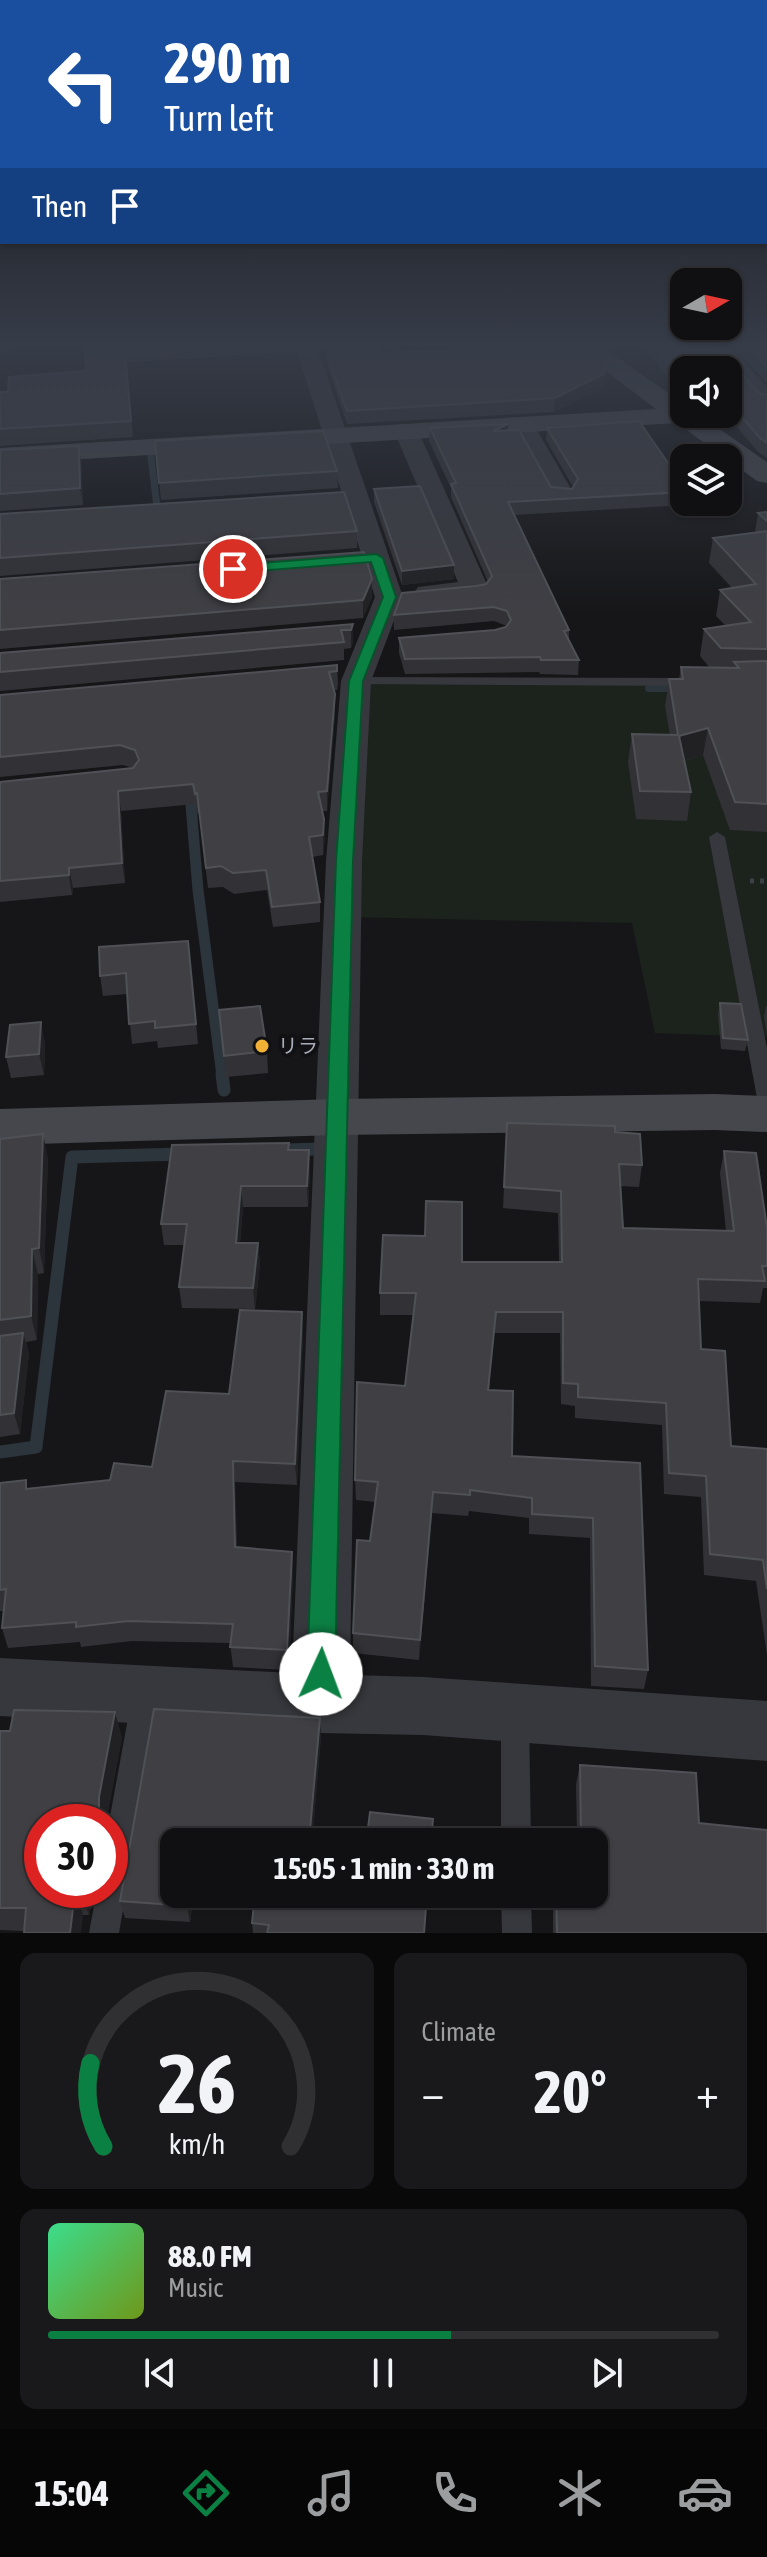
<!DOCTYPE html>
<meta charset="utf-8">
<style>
:root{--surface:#101012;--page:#19191b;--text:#f1f3f6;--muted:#9c9d9f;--line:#303032;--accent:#0b8043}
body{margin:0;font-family:"Asap Condensed","Noto Sans JP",sans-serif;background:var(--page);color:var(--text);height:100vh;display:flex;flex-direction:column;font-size:30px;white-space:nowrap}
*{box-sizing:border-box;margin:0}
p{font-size:26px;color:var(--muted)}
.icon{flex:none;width:44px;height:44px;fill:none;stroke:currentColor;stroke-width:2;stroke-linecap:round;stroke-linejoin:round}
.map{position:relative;height:1933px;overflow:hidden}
.panel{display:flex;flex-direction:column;gap:20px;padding:20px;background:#09090a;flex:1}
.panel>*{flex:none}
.top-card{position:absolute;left:0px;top:0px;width:768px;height:244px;box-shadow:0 2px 6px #0004,0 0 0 2px var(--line);background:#1a4fa0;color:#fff;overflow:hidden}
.needle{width:52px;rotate:81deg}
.tools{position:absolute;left:670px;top:268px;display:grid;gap:16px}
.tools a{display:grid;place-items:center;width:72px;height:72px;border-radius:16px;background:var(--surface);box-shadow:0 2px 6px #0004,0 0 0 2px var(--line);font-size:40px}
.speed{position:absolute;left:24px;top:1804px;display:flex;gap:16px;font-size:40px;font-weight:700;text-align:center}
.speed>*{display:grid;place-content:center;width:104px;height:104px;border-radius:50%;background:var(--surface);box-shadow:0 2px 6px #0004,0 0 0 2px var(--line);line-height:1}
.speed .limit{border:12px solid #d22;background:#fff;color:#111}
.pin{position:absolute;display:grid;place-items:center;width:68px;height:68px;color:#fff;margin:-34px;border:4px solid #fff;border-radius:50%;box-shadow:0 2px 8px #0007}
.me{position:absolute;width:88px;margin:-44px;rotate:2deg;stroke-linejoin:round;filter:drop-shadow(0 0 6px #0008)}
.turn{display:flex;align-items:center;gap:28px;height:168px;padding:0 32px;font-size:36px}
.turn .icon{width:104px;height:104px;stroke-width:2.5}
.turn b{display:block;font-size:56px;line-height:68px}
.then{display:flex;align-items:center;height:76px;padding:0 32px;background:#0003;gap:16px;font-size:30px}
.big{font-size:60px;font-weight:700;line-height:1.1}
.panel .widget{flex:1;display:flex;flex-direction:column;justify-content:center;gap:12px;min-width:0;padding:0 28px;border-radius:16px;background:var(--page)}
.panel .dial{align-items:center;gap:0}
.dial svg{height:208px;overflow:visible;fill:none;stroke:var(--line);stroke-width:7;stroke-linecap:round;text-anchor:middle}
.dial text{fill:var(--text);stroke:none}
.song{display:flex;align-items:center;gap:24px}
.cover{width:96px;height:96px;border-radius:12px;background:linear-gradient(135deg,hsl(150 70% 55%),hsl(80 70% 35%))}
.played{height:8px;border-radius:4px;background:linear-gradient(90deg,var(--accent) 60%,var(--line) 60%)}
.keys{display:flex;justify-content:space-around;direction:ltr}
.heat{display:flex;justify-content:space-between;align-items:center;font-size:44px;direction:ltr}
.panel .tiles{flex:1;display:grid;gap:20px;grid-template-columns:1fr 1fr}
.widget:last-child{grid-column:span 2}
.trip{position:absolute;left:160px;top:1828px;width:448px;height:80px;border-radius:16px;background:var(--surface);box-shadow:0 2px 6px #0004,0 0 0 2px var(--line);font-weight:700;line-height:80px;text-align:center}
.tab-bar{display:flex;height:128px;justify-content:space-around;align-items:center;background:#060607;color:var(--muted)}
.tab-bar .icon{width:56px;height:56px}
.tab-bar .current{color:var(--accent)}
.tab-bar b{font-size:36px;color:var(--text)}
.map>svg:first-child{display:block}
.green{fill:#1c231d}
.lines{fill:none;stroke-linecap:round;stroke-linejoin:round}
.stream-far3{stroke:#2c353c;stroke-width:7}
.stream-far2{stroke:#2c353c;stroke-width:8}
.stream-far1{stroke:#2c353c;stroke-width:11}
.stream{stroke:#2c353c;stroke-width:13}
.path{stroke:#3d3f44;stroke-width:5;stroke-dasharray:4 6;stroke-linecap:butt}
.lane{fill:#37383d;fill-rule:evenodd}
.street{fill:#37383d;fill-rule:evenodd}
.secondary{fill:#45474d;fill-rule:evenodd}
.wall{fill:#323236}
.shaded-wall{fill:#212124}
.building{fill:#3f3f44;stroke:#4f5156;stroke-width:2}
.route{fill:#0b8043;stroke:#07532c;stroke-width:2}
.poi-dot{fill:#f2b134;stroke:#111113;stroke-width:3}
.labels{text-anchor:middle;stroke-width:8;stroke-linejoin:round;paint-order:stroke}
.poi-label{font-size:20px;fill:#a8adb8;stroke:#111113;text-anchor:start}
</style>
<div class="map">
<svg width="767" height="1933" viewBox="0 0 767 1933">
<rect width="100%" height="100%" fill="#161618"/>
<polygon class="green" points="367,681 767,685 767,1037 655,1033 632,923 348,917"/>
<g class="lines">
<polyline class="stream-far3" points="151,457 157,507"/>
<polyline class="stream-far2" points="649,688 681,688"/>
<polyline class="stream-far1" points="190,793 198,890 222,1076"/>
<g class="stream">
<polyline points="222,1074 224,1090"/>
<polyline points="288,1150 318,1149"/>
<polyline points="0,1452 36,1447 72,1157 183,1154"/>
</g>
<polyline class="path" points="750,881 767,881"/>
<g class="lane">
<polygon points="356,677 692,678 699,682 692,686 351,684 349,681"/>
<polygon points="717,832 725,837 767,1048 767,1105 760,1103 757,1098 709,837"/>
<polygon points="145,1688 155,1692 159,1702 119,1933 89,1933 97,1890 110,1890 109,1822 131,1702 135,1692"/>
<polygon points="515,1704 525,1708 529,1718 531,1842 501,1842 501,1718 505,1708"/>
<polygon points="501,1894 531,1894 532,1933 502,1933"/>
</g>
<g class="street">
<polygon points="0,344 14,344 7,352 0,354"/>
<polygon points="114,344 134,344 135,349 219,344 316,344 403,597 371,681 362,861 350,1675 423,1677 767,1701 767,1761 423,1735 320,1733 0,1716 0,1658 292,1673 326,861 341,681 375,597 297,352 126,362 116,356"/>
<polygon points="706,344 727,344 767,387 767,407 759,405"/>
<polygon points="681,408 684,408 684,414 728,414 728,408 734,414 731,419 723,421 673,420 670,415 673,410"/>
<polygon points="523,418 531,420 534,425 574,494 571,499 553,499 550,494 512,425 515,420"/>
<polygon points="407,426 415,428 419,433 489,589 485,595 428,601 418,599 414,593 418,587 458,582 395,433 399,428"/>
</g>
<g class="secondary">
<polygon points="570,344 598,344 684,404 684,414 698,414 767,462 767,483 757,481 677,423 0,464 0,448 656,409"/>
<polygon points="715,1094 767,1096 767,1132 715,1130 338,1135 0,1145 0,1109 338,1099"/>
</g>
</g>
<g class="wall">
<polygon points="322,344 376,344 380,353 468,348 466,344 584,344 607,375 603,387 554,412 347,424 328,368 327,356"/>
<polygon points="603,344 616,344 614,351"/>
<polygon points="641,344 715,344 759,393 767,395 767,458 758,452 732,421 734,410 728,405 728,370 684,370 684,384 672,384"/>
<polygon points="731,344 767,344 767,383"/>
<polygon points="113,348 125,350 133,437 0,446 0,392 8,392 86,371"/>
<polygon points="508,424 508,430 551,487 572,489 573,487 546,440 547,428 684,486 684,502 687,502 686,505 514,515 569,630 569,639 579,660 578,675 540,674 539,672 405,674 399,653 399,638 495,630 507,626 494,621 394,630 394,615 476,586 486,584 488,582 451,497 451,488 429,441 430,428"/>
<polygon points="155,441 337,471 338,488 161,500"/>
<polygon points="0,450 81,462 83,505 0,511"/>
<polygon points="374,489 454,565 454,579 402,585 374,502"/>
<polygon points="767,512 767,832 730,830 703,755 684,761 691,792 687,821 636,819 628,762 632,734 670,735 665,706 669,679 679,679 681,667 710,668 700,656 704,629 726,626 716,616 720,590 732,588 709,563 713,538 755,532 758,513"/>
<polygon points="0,514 357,531 357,548 0,576"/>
<polygon points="0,579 372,597 363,618 0,649"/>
<polygon points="353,624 353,642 351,648 344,649 344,660 0,691 0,653"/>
<polygon points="337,665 338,684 337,690 334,690 335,713 327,811 322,811 325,839 323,855 312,857 320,902 320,922 273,927 267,890 234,894 223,887 208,888 199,813 197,814 195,804 121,811 125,883 73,888 72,895 0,902 0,782 133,768 123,765 0,777 0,695"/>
<polygon points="188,941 198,1044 158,1048 157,1041 132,1044 127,994 103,996 100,976"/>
<polygon points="720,1003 748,1040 745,1051 721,1049 718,1014"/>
<polygon points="766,1006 767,1006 767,1035 764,1017"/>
<polygon points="219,1010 267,1051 268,1073 226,1077"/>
<polygon points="45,1043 44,1075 11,1078 6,1057"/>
<polygon points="615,1132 642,1165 639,1187 620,1186 623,1228 726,1231 720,1173 724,1151 767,1228 767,1288 763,1288 760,1303 699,1301 701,1349 731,1446 767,1449 767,1655 756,1581 704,1575 701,1497 664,1494 662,1425 575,1418 575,1406 561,1404 560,1333 494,1333 489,1390 512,1456 640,1463 648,1670 644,1689 591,1686 590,1538 529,1534 529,1518 469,1511 468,1516 432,1513 419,1660 353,1653 353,1633 370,1541 375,1502 356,1500 355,1480 405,1386 413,1315 380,1315 380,1293 462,1262 559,1262 558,1213 503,1208 506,1145"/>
<polygon points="0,1139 48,1158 44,1273 38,1274 37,1340 26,1342 29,1354 20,1434 0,1437"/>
<polygon points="289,1143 289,1150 309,1150 310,1171 308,1207 243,1207 240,1243 258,1243 260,1265 255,1309 182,1308 179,1287 185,1245 164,1245 161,1224"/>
<polygon points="302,1312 303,1333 297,1485 235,1482 237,1547 292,1552 293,1572 289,1670 233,1667 230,1643 132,1641 81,1647 80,1642 8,1648 2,1628 3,1611 0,1611 0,1483 28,1489 110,1480 152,1467 229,1394"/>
<polygon points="154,1709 321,1736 313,1830 432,1842 174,1842 194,1894 190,1922 125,1918 120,1901"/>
<polygon points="0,1731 122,1737 106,1822 42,1890 95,1890 89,1915 83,1915 25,1931 0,1930"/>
<polygon points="580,1765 699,1823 767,1933 553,1933 553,1894 594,1894 594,1842 555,1842 556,1836 577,1838 576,1784"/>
<polygon points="252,1923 425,1933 253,1933"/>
</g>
<g class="shaded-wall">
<polygon points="608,362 607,375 603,387 554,412 555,398"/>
<polygon points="508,424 507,436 493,431"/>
<polygon points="79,446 81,462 83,505 80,488"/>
<polygon points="454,565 454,579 402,585 402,571"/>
<polygon points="372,579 372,597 363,618 363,600"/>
<polygon points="353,624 353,642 351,648 351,630"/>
<polygon points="335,694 335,713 327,811 327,791"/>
<polygon points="708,728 703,755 675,763 679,736"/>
<polygon points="118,791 121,811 125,883 122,863"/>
<polygon points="324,819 325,839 323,855 323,835"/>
<polygon points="69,868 73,888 72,895 69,875"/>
<polygon points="41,1022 45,1043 44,1075 39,1054"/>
<polygon points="43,1134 48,1158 44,1273 39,1248"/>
<polygon points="309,1150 310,1171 308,1207 307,1186"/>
<polygon points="241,1186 243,1207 238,1264 236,1243"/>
<polygon points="258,1243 260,1265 255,1309 253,1288"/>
<polygon points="32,1249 38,1274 37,1340 31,1316"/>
<polygon points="302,1312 303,1333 297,1485 295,1464"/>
<polygon points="23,1333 29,1354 20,1434 14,1413"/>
<polygon points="233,1461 235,1482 237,1568 235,1547"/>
<polygon points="433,1492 432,1513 419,1660 420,1640"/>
<polygon points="292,1552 293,1572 289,1670 287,1650"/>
<polygon points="115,1712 122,1737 106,1822 99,1822 99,1797"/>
<polygon points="320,1718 321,1736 312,1842 310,1830"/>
<polygon points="82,1890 95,1890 89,1915 81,1893"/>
<polygon points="75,1892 83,1915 81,1933 70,1933"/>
<polygon points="188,1894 194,1894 190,1922 187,1906"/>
</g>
<g class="building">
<polygon points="327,344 376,344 380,353 475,348 473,344 584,344 608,362 604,374 555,398 347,411 327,355 332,355"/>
<polygon points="652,344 715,344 759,393 767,395 767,443 760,438 734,408 738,398 730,391 728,394 728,370 702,369 674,371"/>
<polygon points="745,344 767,344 767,367"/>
<polygon points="113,345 113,348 125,350 131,421 0,429 0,392 8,392 9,377 86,371 85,346"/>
<polygon points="639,421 684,486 684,492 508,502 569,630 564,631 579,660 541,660 540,657 405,659 399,638 495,630 506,627 511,620 507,611 494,607 394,615 402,593 476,586 486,584 492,576 451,484 456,483 430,428 508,424 493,431 519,430 551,487 572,489 578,479 547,428"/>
<polygon points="323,431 337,471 159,483 155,441"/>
<polygon points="79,446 80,488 0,494 0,450"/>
<polygon points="420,486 454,565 402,571 374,489"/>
<polygon points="344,492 357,531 0,558 0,514"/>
<polygon points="767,512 767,521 758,513"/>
<polygon points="767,531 767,649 721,648 704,629 751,622 720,590 756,584 713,538"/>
<polygon points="364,552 372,579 363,600 0,630 0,579"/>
<polygon points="353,624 351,630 341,630 344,642 0,672 0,653"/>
<polygon points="767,661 767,804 735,802 708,728 679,736 691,792 640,791 632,734 678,735 669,679 683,679 681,667 739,668 734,662"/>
<polygon points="337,665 337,671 329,672 335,694 327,791 318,792 324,819 323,835 309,837 320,902 272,907 266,870 233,873 221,866 206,868 197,793 195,794 193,784 118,791 122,863 69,868 69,875 0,881 0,782 133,768 139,760 135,750 120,745 0,757 0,695"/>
<polygon points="188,941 196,1024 155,1028 155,1021 129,1024 126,973 100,976 99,947"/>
<polygon points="720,1003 741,1004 748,1040 723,1038"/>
<polygon points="260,1006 267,1051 224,1056 219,1010"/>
<polygon points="41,1022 39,1054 6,1057 10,1025"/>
<polygon points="507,1123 615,1126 615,1132 640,1134 642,1165 619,1164 623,1228 734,1231 724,1151 756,1153 767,1228 767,1266 762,1266 765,1281 698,1279 701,1349 725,1351 731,1446 767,1449 767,1589 763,1560 710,1554 706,1476 669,1473 666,1403 578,1397 578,1384 563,1383 563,1312 496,1312 488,1390 513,1391 512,1456 640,1463 648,1670 595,1666 593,1518 532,1514 532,1498 470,1490 470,1495 433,1492 420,1640 353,1633 357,1540 370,1541 378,1482 355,1480 357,1382 405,1386 416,1293 380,1293 383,1235 425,1236 426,1201 462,1202 462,1262 562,1262 561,1191 504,1187"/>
<polygon points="43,1134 39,1248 32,1249 31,1316 0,1320 0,1139"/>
<polygon points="289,1143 288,1150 309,1150 307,1186 241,1186 236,1243 258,1243 253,1288 179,1287 187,1224 161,1224 172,1145"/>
<polygon points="240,1310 302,1312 295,1464 233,1461 235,1547 292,1552 287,1650 230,1647 233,1624 128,1621 76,1627 76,1622 2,1628 6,1589 0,1590 0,1483 26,1480 26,1489 110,1480 114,1463 152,1467 166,1391 229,1394"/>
<polygon points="23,1333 14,1413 0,1415 0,1336"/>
<polygon points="154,1709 320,1718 310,1830 367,1836 370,1812 433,1819 431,1842 261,1842 262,1834 197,1830 195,1842 174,1842 174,1894 188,1894 187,1906 120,1901"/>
<polygon points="14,1710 115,1712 99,1797 99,1822 42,1822 42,1890 82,1890 81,1893 75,1892 70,1933 24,1933 26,1908 0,1908 0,1731 10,1731"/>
<polygon points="580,1765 696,1773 699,1823 767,1830 767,1933 557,1933 556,1894 594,1894 594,1842 556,1842 556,1836 581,1838"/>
<polygon points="255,1894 427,1894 424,1933 267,1933 269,1925 252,1923"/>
</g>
<linearGradient id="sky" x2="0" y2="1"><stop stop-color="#0c0c0d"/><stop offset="0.56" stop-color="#363c48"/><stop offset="1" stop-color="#363c48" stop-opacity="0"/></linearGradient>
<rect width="767" height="615" fill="url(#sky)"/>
<polygon class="route" points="376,554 383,558 396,597 363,681 353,861 335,1674 331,1683 321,1687 311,1683 307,1674 336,861 349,681 383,597 371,562 233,573 226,569 233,565"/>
<circle class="poi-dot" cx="262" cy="1046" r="8"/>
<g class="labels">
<g class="poi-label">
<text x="278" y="1053">リラ</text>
</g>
</g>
</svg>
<div class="tools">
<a><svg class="needle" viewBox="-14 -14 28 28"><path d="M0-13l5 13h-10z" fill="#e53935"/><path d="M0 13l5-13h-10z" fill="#9c9d9f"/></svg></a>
<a><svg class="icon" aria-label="sound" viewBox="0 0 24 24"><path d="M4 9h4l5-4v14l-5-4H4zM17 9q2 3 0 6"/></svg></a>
<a><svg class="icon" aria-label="layers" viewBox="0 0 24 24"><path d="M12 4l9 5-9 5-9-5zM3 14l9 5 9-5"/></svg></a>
</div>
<div class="speed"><div class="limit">30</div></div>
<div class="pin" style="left:233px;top:569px;background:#d93025"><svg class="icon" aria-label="arrive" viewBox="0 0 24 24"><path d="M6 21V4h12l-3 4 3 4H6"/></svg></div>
<svg class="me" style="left:321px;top:1674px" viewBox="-20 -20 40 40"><circle r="19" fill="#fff"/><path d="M0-13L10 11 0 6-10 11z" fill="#0b8043"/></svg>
<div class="trip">15:05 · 1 min · 330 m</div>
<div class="top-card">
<div class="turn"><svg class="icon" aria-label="left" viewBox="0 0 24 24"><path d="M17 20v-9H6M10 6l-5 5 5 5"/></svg><div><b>290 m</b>Turn left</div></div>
<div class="then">Then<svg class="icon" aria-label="arrive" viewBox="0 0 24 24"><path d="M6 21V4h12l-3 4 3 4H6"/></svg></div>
</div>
</div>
<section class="panel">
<div class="tiles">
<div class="widget dial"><svg viewBox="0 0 100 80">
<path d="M14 69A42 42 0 1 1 86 69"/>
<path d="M14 69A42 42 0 0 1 9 37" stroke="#0b8043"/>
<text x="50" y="56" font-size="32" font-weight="700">26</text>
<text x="50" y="72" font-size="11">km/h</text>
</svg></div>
<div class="widget"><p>Climate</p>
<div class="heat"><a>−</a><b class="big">20°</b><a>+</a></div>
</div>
<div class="widget">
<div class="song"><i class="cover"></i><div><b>88.0 FM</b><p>Music</p></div></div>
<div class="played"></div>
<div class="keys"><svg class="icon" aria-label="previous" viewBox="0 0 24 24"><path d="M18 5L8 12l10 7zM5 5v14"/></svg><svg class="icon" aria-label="pause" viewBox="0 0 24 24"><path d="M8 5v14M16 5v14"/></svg><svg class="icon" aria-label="next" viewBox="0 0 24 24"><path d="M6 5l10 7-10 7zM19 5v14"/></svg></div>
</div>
</div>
</section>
<nav class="tab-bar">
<b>15:04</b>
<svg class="icon current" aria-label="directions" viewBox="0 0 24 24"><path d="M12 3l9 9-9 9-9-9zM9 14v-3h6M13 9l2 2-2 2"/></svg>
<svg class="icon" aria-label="music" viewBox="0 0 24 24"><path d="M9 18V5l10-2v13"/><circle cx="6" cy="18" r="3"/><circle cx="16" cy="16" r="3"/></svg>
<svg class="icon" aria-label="phone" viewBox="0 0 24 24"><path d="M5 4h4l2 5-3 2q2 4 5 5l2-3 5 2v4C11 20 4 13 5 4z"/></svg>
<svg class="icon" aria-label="climate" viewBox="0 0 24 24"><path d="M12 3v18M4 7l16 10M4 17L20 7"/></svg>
<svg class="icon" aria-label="car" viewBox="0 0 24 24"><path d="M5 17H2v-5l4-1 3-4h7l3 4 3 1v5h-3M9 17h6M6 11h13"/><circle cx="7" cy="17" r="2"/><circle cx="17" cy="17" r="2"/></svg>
</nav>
